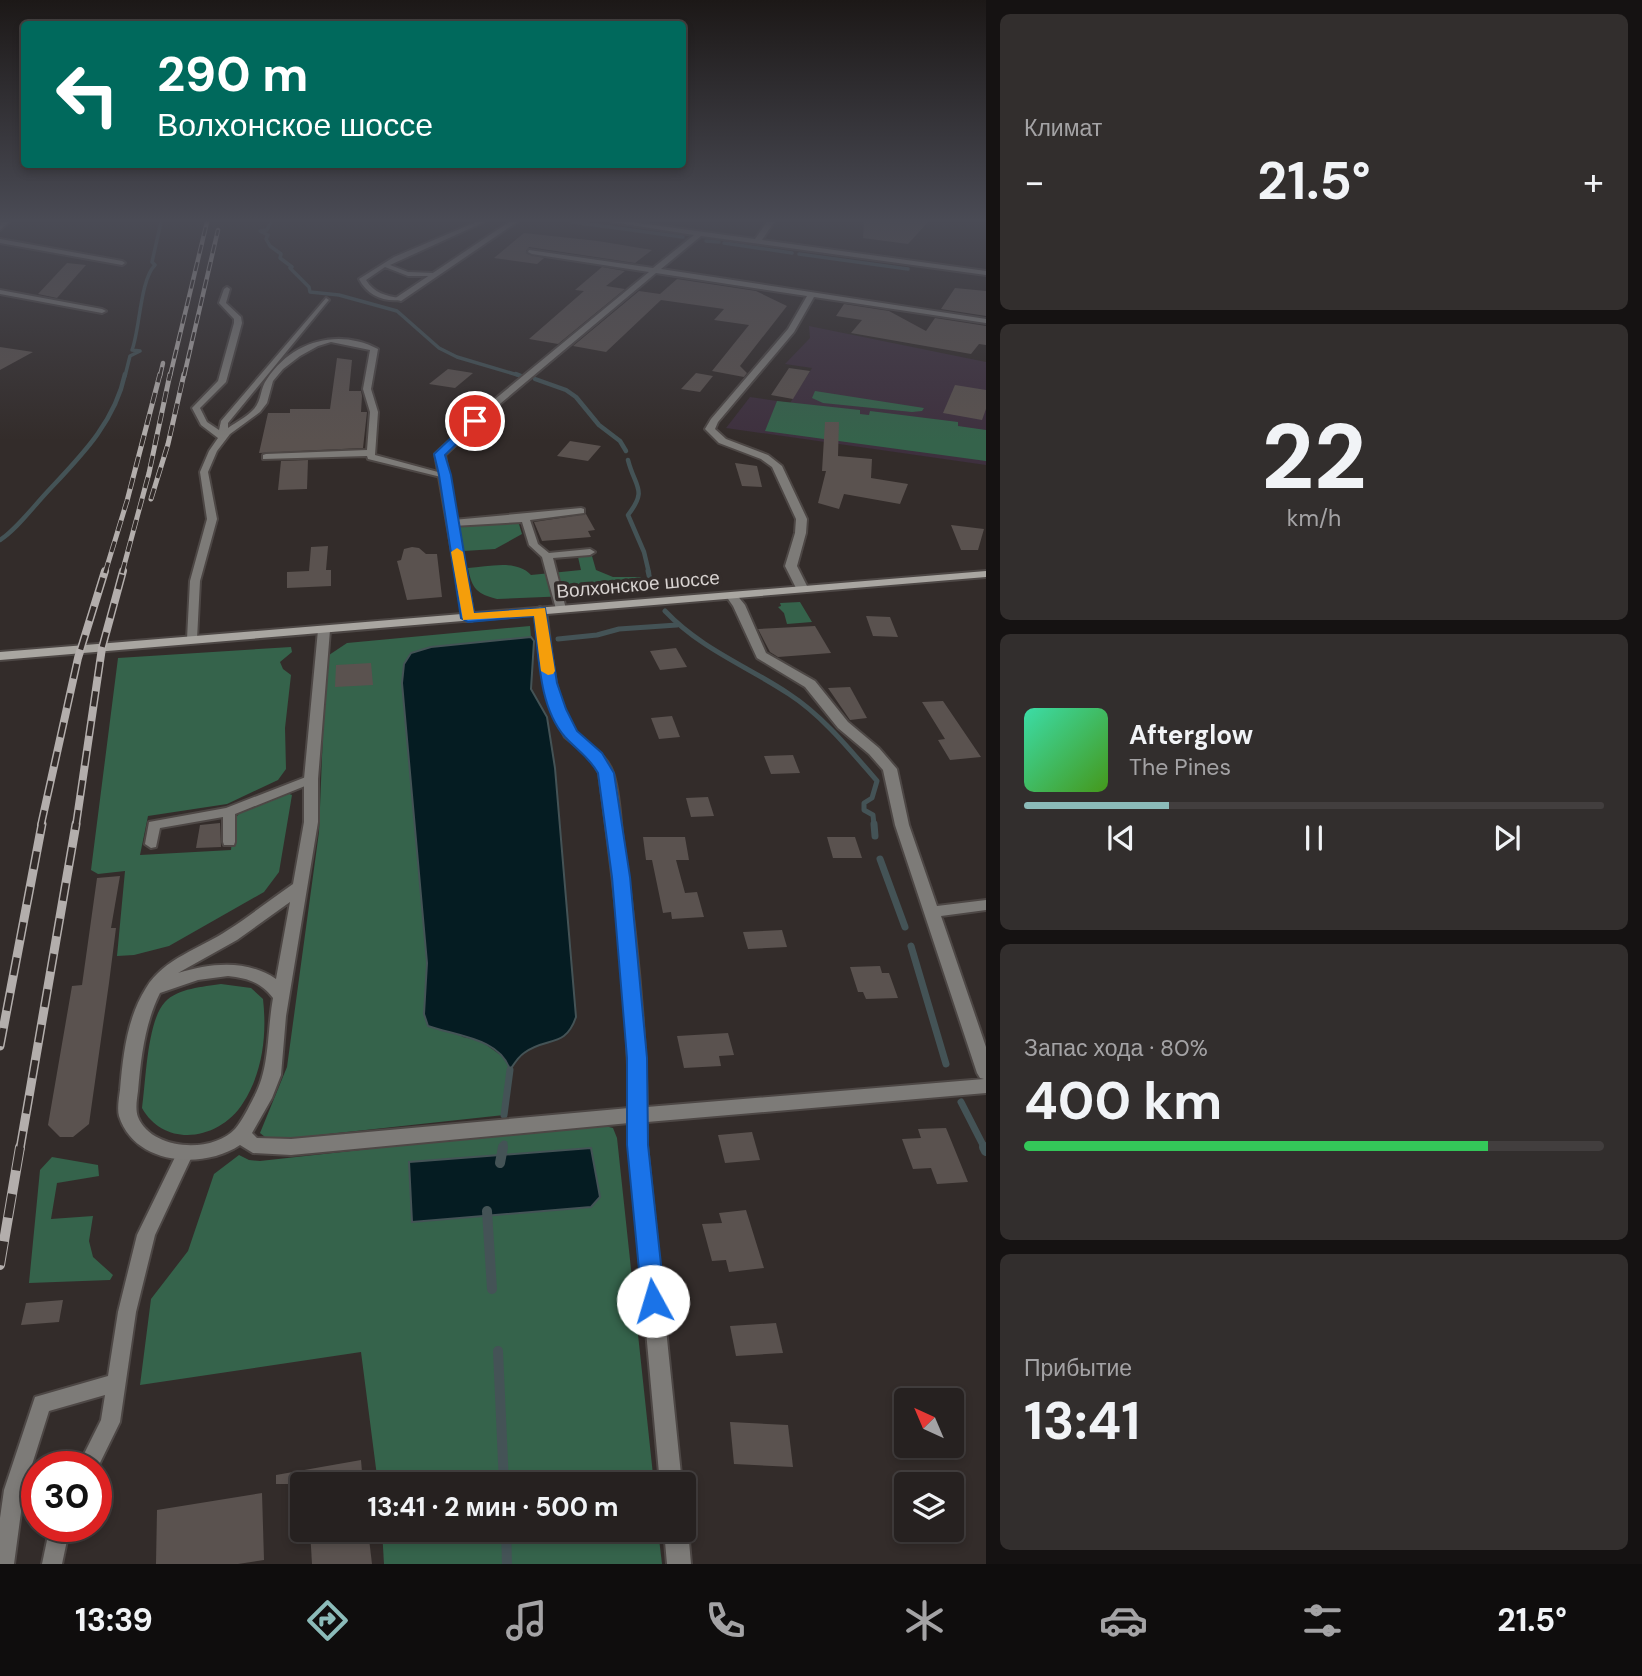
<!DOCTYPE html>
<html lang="ru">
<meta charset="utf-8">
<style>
:root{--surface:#262120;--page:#322e2d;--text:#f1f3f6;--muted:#a4a3a5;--line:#423e3e;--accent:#8bbbb9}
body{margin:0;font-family:"DM Sans",sans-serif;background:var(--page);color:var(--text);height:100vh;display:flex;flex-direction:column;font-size:26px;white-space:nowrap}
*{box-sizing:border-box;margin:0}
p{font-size:23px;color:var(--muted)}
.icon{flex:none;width:38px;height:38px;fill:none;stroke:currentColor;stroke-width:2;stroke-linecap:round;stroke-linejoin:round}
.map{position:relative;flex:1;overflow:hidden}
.details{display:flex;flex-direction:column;gap:14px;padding:14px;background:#151212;width:656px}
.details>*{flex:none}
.banner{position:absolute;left:21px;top:21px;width:665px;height:147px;border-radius:7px;box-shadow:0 4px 10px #0003,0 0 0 2px var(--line);background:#00695c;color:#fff;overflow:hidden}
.needle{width:46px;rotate:316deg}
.controls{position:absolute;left:894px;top:1388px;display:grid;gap:14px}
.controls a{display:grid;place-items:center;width:70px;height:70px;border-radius:7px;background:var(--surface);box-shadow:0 4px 10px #0003,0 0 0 2px var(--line);font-size:35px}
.speed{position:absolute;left:21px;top:1451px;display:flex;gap:14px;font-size:35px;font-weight:700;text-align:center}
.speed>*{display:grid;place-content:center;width:91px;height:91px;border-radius:50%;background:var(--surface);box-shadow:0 4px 10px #0003,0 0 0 2px var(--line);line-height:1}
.speed .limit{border:10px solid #d22;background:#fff;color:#111}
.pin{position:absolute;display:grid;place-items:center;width:60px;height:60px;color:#fff;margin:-30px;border:4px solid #fff;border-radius:50%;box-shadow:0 2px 7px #0007}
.me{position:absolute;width:77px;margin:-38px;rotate:354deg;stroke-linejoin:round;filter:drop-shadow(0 0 5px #0008)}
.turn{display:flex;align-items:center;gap:24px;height:147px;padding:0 21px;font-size:32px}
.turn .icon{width:91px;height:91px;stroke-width:2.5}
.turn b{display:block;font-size:49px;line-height:60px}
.big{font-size:52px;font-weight:700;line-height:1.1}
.details .widget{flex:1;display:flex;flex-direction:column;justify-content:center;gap:10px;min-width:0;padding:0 24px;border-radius:10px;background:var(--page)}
.details .dial{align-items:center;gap:0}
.dial b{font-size:91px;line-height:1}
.song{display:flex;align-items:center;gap:21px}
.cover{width:84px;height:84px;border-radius:10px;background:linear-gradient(135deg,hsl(160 70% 55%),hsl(100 70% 35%))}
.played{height:7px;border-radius:4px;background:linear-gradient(90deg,var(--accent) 25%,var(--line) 25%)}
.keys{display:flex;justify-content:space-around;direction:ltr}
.heat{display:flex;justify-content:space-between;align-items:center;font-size:38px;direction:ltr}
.charge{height:10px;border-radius:5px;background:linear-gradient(90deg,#34c759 80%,var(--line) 0)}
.trip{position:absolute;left:290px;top:1472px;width:406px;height:70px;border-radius:7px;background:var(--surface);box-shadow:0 4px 10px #0003,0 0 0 2px var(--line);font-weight:700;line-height:70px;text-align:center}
.tabs{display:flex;height:112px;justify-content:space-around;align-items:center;background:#0f0d0d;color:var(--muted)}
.tabs .icon{width:49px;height:49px}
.tabs .selected{color:var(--accent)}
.tabs b{font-size:32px;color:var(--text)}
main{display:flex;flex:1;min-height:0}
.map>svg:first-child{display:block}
.education{fill:#3e303e}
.green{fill:#35634b}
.water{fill:#051c22;stroke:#445356;stroke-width:2}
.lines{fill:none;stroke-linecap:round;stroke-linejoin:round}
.stream-far4{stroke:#445356;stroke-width:3.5}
.stream-far3{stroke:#445356;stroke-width:4.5}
.stream-far2{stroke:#445356;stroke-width:5}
.stream-far1{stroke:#445356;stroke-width:7}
.stream{stroke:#445356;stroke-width:10}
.building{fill:#5a524f}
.lane-casing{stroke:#4d4745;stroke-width:4}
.street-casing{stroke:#4d4745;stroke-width:4}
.secondary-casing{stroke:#4d4745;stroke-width:4}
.lane{fill:#7d7b78;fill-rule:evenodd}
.street{fill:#7d7b78;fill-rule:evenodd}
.secondary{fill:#a9a6a1;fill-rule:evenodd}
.rail-far4-casing{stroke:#b3aeac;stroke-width:4.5}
.rail-far3-casing{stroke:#b3aeac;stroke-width:5}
.rail-far2-casing{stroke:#b3aeac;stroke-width:8}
.rail-far1-casing{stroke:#b3aeac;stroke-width:9}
.rail-casing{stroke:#b3aeac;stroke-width:10}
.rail-far4{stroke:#332c2a;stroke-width:2.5;stroke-dasharray:9;stroke-linecap:butt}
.rail-far3{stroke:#332c2a;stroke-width:3.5;stroke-dasharray:11;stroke-linecap:butt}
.rail-far2{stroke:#332c2a;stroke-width:5;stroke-dasharray:15;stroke-linecap:butt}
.rail-far1{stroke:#332c2a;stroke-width:6;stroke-dasharray:18;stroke-linecap:butt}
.rail{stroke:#332c2a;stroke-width:8;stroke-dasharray:24;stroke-linecap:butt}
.route{fill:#1a73e8;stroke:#114b97;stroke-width:2}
.slow{fill:#f59e0b}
.labels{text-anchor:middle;stroke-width:7;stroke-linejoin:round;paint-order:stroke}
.street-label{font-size:19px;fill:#d8d3d1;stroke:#332c2a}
</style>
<main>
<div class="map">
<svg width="986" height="1564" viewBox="0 0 986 1564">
<rect width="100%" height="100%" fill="#332c2a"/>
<polygon class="education" points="809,326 986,362 986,465 726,428 750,397 790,403 812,368 785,364 810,338"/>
<g class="green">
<polygon points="815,391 924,408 922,411 912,412 823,403 812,398"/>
<polygon points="777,401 860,410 860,414 869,415 870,411 958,422 958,426 986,430 986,461 765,431"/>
<polygon points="518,521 522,534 495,549 464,551 460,527 466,524"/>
<path d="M592,556L596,570L613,577H641L646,587L617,594L497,599C477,594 472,589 468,568C488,567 516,559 531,575L581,570L578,557Z"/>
<polygon points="800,602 812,622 787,624 784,613 778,607 781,606 780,603"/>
<polygon points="530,626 531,637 481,643 427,963 424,1014 463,1037 481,1041 506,1059 510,1070 504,1115 282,1139 265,1137 260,1133 287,1067 319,832 326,657 347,643"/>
<polygon points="291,647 292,652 280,662 283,669 291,675 285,728 286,769 278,780 227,804 148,816 140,855 231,850 234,820 241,811 287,793 292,795 279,872 264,892 169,946 134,955 117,956 125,871 98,874 91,870 118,658"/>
<path d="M221,984L251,988L263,999C267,1034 263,1072 243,1103C220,1140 165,1149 142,1108C146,1081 147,1021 165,1002C178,988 203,987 221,984Z"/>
<polygon points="597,1124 613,1128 617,1138 654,1484 378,1484 361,1352 140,1385 151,1299 188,1251 214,1174 239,1155 249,1160 260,1161"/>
<polygon points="52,1157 98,1165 99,1176 57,1183 51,1219 93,1216 89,1241 93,1257 113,1275 110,1280 29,1283 40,1170"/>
<polygon points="382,1530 658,1530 662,1564 384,1564"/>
</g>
<g class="water">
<path d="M531,637L534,641L531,689L547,717L555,768L576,1017C565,1049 547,1036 524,1053C518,1057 514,1064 510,1070C500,1038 456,1036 428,1026L424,1014L427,963L402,683L404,664L411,653L431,647Z"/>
<polygon points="591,1148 600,1197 591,1207 412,1222 409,1162"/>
</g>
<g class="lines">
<g class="stream-far4">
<polyline points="271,222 267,230 260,231 268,235 266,239 270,246 281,254 280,258 292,267 290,268 309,287 310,292 339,295 397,311 439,348 457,357 521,376"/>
<polyline points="572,222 683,237"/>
<polyline points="706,241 719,242"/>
<polyline points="724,243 792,253"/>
<polyline points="799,254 908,269"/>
<path d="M125,376L130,356L140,351L132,350C140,329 140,280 155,265L152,262L161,222"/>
</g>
<g class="stream-far3">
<polyline points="516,374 521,376"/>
<polyline points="535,379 566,390 576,397 599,425 620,441 626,451"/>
<path d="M628,460C635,488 648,489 628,515L644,552L649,573"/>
<path d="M0,540C16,530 32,508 49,490C81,456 115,422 125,374"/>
</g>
<g class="stream-far2">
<polyline points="648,571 652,588"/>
<path d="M665,611C701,649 747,666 789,694C823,716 851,751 877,781L872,798L864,803V810L873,815L874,825"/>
<polyline points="558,639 597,635 619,629 677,625"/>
</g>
<g class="stream-far1">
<polyline points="874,824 875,836"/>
<polyline points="880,859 905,927"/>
<polyline points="911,946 946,1064"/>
<polyline points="961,1102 985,1149"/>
<polyline points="504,1115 510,1070"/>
<polyline points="503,1149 504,1144"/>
</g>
<g class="stream">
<polyline points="984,1147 986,1151"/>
<polyline points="500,1163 503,1147"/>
<polyline points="487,1211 492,1289"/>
<polyline points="498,1351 504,1484"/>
<polyline points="506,1530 507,1564"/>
</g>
</g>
<g class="building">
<polygon points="864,222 928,222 908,244 863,238"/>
<polygon points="524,233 598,241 652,250 635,263 529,247 526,251 527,254 544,258 537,264 494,258"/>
<polygon points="67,263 86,265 57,298 38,294"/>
<polygon points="602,267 625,271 606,286 625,289 558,344 529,339 584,291 575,290"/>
<polygon points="677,279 756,291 787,306 740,366 747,373 744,377 712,371 749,325 714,320 724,309 661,300 606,352 573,346 639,291 660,294"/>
<polygon points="955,288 986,291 986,316 941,309"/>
<polygon points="844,304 889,311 926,331 935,318 986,326 986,345 979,344 971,354 851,333 862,320 836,316"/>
<polygon points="0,347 33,352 0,370"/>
<polygon points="337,358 352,360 349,391 361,391 362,396 361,412 367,412 363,448 259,453 268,413 290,413 290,409 330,409"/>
<polygon points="789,368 810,371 793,399 771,395"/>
<polygon points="448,369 473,373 455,388 429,384"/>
<polygon points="696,373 713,376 700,392 681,389"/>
<polygon points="955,385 986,390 986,409 982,420 943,413"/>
<polygon points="825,422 839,422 838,456 872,459 871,478 908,484 900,504 844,494 839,509 818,503 826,471 822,471"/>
<polygon points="570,441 601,446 588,461 557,456"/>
<polygon points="308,460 307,489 278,490 281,461"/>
<polygon points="735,463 757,466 762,487 742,486"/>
<polygon points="586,514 595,530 588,531 591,537 542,541 534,522"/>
<polygon points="951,525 984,529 978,550 961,550"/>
<polygon points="328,546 326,570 331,570 331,586 287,588 287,572 309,571 311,547"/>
<polygon points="412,547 419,548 426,554 437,554 442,597 407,600 397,561 401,560 404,549"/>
<polygon points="866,616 890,617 898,637 873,636"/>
<polygon points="815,626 831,653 778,657 770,652 758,629"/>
<polygon points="676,648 687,667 660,670 650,651"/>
<polygon points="371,663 373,685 335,687 336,665"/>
<polygon points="850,687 867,718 850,720 828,688"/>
<polygon points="943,701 981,757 950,760 938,740 945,739 922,702"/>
<polygon points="672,716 680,737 659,739 651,718"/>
<polygon points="793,755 800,773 771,774 764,756"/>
<polygon points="708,797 714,816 691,817 686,798"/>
<polygon points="220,823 221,847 196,848 200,825"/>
<polygon points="643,837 685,837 689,860 676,860 685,893 697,892 704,917 672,919 671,912 663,913 652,860 646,860"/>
<polygon points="827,837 855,837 862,858 833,858"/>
<polygon points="120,876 111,928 116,928 109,983 89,1124 73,1137 60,1137 48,1125 72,986 82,985 97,878"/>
<polygon points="782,930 787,947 748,949 743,932"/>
<polygon points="880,966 882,973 889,973 898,998 866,999 863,992 858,992 850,967"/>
<polygon points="728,1033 734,1055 719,1056 721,1066 684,1068 677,1036"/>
<polygon points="946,1128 968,1182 937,1184 931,1168 913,1169 902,1139 921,1138 918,1129"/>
<polygon points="752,1132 760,1160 725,1163 718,1135"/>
<polygon points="746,1210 764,1268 729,1272 726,1260 712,1261 702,1224 722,1223 719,1213"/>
<polygon points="63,1300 59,1322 21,1325 26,1303"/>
<polygon points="776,1323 783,1353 736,1356 730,1326"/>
<polygon points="730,1422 788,1425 793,1467 734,1464"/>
<polygon points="361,1460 363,1484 276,1484 276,1475"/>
<polygon points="262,1493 264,1560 238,1564 156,1564 157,1510"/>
<polygon points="310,1530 368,1530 372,1564 312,1564"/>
</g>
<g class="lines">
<defs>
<g id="lane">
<path d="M476,222H484L390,265L408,272L433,273L436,275L435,276H408L385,267L366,280C374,293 386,296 400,298V300C383,302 367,295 359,279L394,257Z"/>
<polygon points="0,239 122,261 125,263 122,265 0,243"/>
<path d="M227,287L230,289L226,303L241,317L242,323L226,382L200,408L207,422L219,430L221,421L326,298L329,300L328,301L228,423V428C236,422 247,417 254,409C262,400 260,388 267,379C292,341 338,328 378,349L371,389L378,412L375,455L449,475L445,478L368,459L367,456L263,459V455L266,454L367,450L370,412L363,389L370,350L331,342L318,346L300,356L283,369L273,381L267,403L260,412L230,434L217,451L208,472L217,519L200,581L197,639L192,642L187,639L190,581L207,519L200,472L209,451L218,438L201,425L192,408L218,381L234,323V319L219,303L224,289Z"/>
<polygon points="0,290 102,309 106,311 102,313 0,294"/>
<polygon points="581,508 584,509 584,513 530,520 538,544 549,553 590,549 595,552 590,555 553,558 566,609 561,612 556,609 542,557 529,545 522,522 453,526 448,523 453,520"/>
<polygon points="311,775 317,779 315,782 235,814 235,842 234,845 224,845 223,842 223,817 160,828 156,847 151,848 145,844 149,822 226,808"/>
<polygon points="185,1147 191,1149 193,1154 155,1235 136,1312 120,1422 96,1471 96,1466 78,1466 101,1420 105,1395 49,1411 24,1490 14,1564 0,1564 0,1518 4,1490 35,1397 108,1376 118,1312 137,1235 179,1149"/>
<polygon points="50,1526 70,1526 62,1564 42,1564"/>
</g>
<g id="street">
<polygon points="2,222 9,222 0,230 0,224"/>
<polygon points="509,222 517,222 401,301 394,299"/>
<polygon points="612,222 631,222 755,239 767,222 774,222 762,240 986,271 986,275 701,236 661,269 986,319 986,323 814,297 794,332 718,422 715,429 726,439 768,455 782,466 807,519 806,533 797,566 808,588 802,591 796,588 785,566 795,533 796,519 772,467 761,459 719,443 705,429 711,419 788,329 807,296 656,273 495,408 445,455 474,618 472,621 464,621 435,454 489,404 649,272 532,254 528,252 529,250 653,268 694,235"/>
<path d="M732,593L736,594L745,605L766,653L815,681L848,722L879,748L897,769L909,825L937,906L986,900V910L941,916L986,1047V1093L647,1122V1145L682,1484H660L629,1145V1123L291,1155L253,1153L240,1145C203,1170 134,1165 119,1116C117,1109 119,1098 120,1090C123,1055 127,1018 146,988C164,958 200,949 228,930C250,916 271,899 293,884L304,822V779L318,630L324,626L330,630L318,779V822L286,1016L281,1075L272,1098L252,1133L257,1138L291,1139L629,1108C628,996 614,884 599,773L591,758L565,737L551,710L544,683L534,611L540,607L546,611C552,650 552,695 574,729C585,747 605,750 613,773C620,793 620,820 623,841C636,929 645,1019 647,1107L984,1079L980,1078L977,1073L895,825L883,770L869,754L838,728L805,687L757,658L733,606L726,596ZM290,902L276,979C246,959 211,963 178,973L237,940ZM228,976C247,978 261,982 273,998C267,1031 270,1068 254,1097C249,1107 242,1121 235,1129C212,1154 151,1150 138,1117C135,1109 137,1099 138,1091C141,1057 145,1023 160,993L198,980Z"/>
<polygon points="684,1522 688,1530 691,1564 667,1564 664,1530 684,1530"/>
</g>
<polygon id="secondary" points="986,571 986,577 0,660 0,652"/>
</defs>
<use href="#lane" class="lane-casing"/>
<use href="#street" class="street-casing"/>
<use href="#secondary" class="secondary-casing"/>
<use href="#lane" class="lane"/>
<use href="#street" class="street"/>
<use href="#secondary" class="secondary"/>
<defs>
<g id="rail-far4">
<polyline points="160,376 163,363"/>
<polyline points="170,376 207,222"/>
<polyline points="184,376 218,230"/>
</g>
<g id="rail-far3">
<polyline points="151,499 168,444 184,374"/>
<polyline points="105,573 127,501 160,374"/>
<polyline points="122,573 149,473 170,374"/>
</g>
<g id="rail-far2">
<polyline points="41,825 78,658 105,571"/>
<polyline points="76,825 102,648 123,571"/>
</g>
<g id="rail-far1">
<polyline points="0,1046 42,824"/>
<polyline points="20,1149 76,824"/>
</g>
<polyline id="rail" points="0,1265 20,1147"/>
</defs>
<use href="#rail-far4" class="rail-far4-casing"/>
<use href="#rail-far3" class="rail-far3-casing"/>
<use href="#rail-far2" class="rail-far2-casing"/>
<use href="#rail-far1" class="rail-far1-casing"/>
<use href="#rail" class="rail-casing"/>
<use href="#rail-far4" class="rail-far4"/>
<use href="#rail-far3" class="rail-far3"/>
<use href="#rail-far2" class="rail-far2"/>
<use href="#rail-far1" class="rail-far1"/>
<use href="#rail" class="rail"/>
</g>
<linearGradient id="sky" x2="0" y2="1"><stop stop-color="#1c1817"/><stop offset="0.5" stop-color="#4a4b55"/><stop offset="1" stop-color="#4a4b55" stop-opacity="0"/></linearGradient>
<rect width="986" height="441" fill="url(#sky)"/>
<path class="route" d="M471,419L480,421L445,455L451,475L474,613L545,608L557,683L566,709L577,731L602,753L614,773L630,877L647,1058L648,1145L665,1301L662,1309L653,1312L645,1309L642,1301L627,1145V1058L612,877L598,773C589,757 577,750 565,737C538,706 539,654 534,616L468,622L461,618L439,475L434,454Z"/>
<polygon class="slow" points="457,548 463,552 474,613 545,608 555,671 553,674 548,675 541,671 534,616 463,620 451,552"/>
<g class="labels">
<g class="street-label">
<text transform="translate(638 584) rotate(-5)" y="7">Волхонское шоссе</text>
</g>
</g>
</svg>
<div class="controls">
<a><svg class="needle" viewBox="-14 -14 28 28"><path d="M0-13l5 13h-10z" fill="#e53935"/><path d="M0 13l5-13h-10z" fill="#a4a3a5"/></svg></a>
<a><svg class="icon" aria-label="layers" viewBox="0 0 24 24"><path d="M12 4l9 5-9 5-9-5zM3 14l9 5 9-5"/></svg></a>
</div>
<div class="speed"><div class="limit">30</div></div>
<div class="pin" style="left:475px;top:421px;background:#d93025"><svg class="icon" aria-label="arrive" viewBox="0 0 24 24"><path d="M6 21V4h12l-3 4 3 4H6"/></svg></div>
<svg class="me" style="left:653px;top:1301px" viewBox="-20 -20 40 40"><circle r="19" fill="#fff"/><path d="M0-13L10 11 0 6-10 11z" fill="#1a73e8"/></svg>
<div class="trip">13:41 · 2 мин · 500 m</div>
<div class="banner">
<div class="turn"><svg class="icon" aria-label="left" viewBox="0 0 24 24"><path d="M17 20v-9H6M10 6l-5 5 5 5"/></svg><div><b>290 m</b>Волхонское шоссе</div></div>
</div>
</div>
<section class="details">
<div class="widget"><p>Климат</p>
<div class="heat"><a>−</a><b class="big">21.5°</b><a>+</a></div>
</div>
<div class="widget dial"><b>22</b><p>km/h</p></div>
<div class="widget">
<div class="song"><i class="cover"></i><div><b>Afterglow</b><p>The Pines</p></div></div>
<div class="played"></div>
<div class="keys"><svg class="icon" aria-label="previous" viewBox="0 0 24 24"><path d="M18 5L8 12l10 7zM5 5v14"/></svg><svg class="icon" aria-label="pause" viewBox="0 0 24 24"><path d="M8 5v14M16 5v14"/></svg><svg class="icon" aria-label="next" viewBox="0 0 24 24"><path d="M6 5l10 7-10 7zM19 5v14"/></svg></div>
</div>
<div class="widget"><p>Запас хода · 80%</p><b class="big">400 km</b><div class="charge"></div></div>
<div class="widget"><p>Прибытие</p><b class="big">13:41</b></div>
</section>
</main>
<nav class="tabs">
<b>13:39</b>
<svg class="icon selected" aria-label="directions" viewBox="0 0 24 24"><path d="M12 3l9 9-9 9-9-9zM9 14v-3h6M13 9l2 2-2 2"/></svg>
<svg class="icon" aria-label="music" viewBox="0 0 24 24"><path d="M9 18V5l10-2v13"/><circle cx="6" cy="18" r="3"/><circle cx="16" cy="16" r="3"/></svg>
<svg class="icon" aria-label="phone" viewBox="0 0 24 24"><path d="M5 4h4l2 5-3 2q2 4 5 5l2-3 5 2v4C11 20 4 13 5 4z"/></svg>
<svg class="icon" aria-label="climate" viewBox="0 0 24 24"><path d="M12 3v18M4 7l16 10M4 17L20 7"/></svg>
<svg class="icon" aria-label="car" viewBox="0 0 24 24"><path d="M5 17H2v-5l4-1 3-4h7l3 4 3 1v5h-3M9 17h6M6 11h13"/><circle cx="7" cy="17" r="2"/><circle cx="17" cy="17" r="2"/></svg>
<svg class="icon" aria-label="filters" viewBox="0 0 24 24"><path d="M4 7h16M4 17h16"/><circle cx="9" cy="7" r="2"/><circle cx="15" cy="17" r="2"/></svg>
<b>21.5°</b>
</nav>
